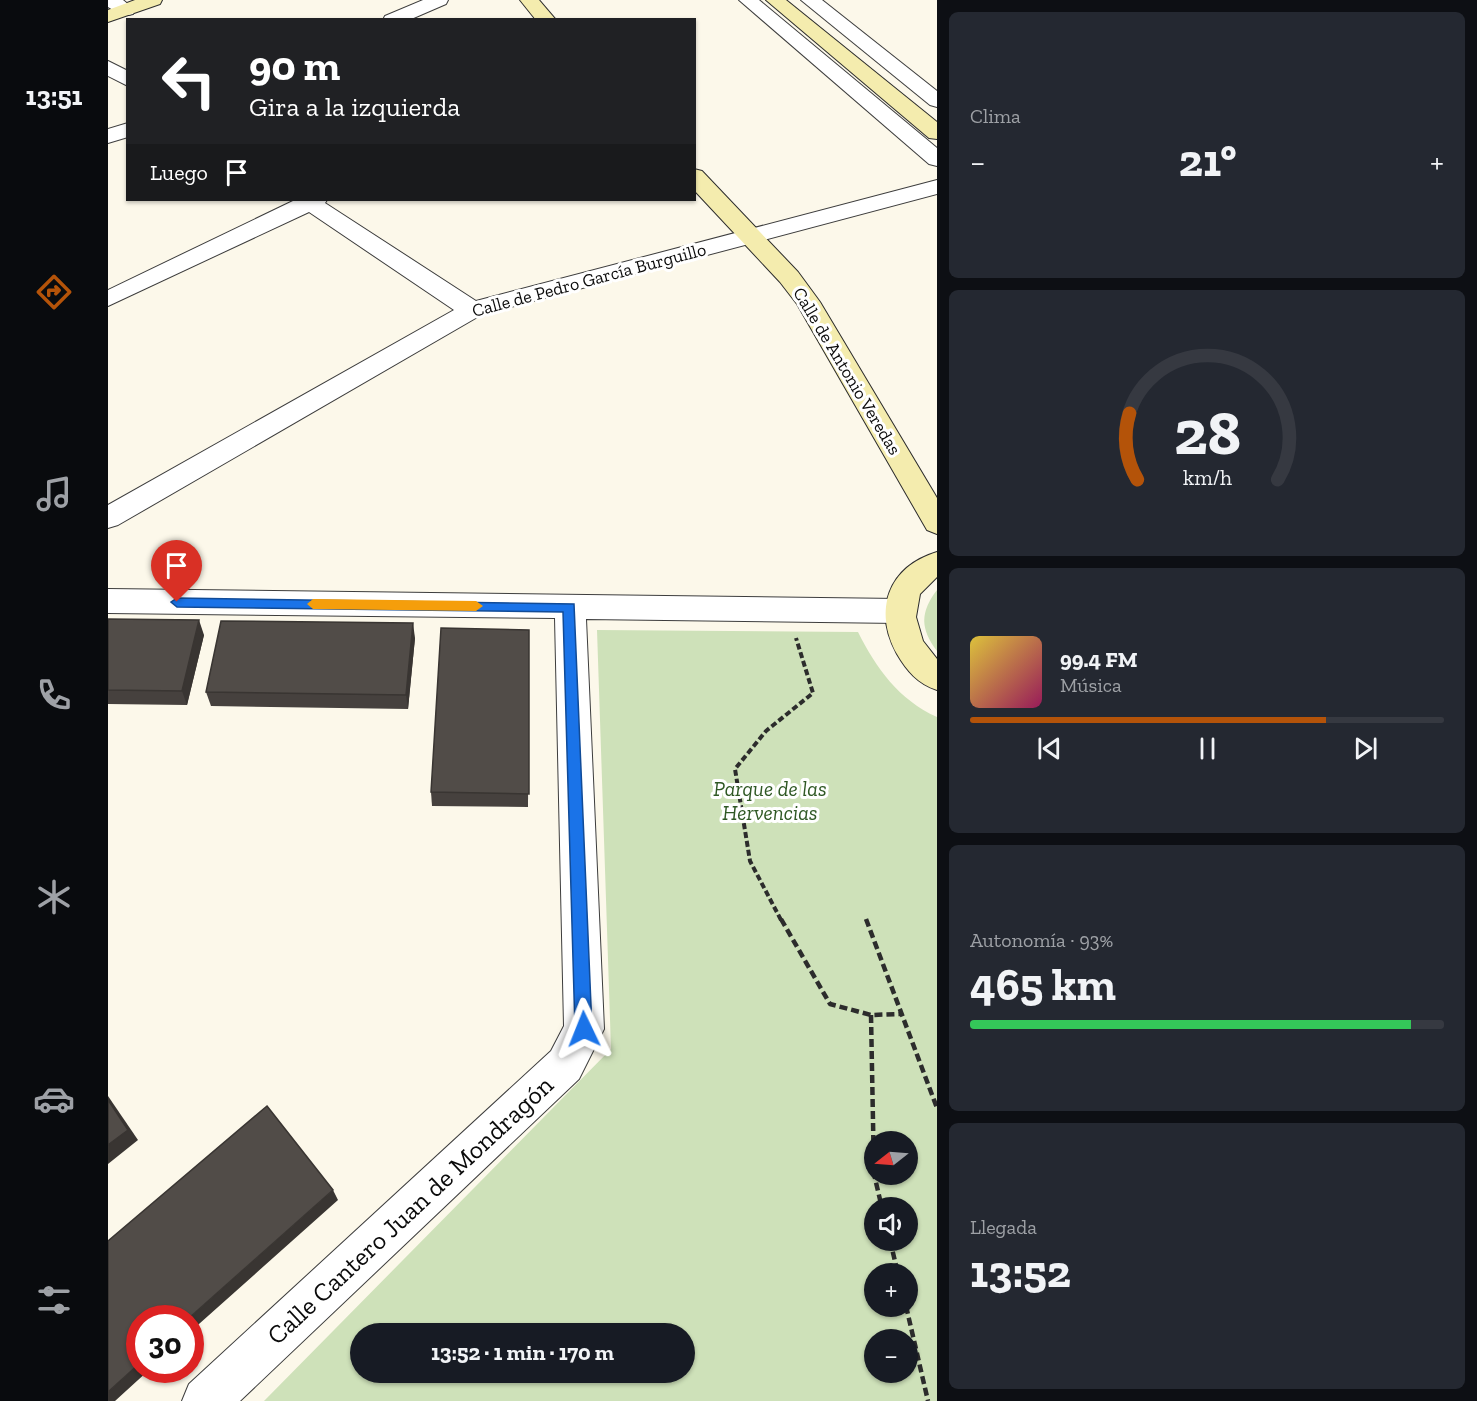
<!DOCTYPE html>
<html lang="es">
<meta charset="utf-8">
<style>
:root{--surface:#171b24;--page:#242831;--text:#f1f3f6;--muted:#9ea1a6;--line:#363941;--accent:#b45309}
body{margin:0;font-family:"Zilla Slab",serif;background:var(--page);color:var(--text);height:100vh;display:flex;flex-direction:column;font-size:22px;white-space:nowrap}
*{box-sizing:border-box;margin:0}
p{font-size:20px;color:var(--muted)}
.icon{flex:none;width:33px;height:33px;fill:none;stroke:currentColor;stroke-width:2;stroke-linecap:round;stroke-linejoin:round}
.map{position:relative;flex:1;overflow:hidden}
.panel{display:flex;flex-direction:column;gap:12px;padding:12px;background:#0d0f14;width:540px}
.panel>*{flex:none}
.top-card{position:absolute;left:18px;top:18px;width:570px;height:183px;border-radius:0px;box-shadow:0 2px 4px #0004;background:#202124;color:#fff;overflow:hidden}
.needle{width:39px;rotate:253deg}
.controls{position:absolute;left:756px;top:1131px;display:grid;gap:12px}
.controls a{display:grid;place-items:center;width:54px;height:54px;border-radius:50%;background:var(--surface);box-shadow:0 2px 4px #0004;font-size:30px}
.speed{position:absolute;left:18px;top:1305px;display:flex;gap:12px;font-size:30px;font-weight:700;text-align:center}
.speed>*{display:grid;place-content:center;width:78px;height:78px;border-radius:50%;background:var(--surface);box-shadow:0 2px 4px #0004;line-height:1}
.speed .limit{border:9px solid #d22;background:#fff;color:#111}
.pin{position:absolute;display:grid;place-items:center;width:51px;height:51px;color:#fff;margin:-62px -26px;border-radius:50% 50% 50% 0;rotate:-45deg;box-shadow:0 0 6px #0007}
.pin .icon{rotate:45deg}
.me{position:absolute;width:66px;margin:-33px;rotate:358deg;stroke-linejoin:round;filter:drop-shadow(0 0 4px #0008)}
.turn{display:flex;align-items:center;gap:21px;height:126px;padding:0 24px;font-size:27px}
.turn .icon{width:78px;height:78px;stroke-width:2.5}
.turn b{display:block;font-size:42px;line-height:51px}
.then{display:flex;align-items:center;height:57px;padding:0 24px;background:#0003;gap:12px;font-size:22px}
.big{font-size:45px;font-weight:700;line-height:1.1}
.panel .widget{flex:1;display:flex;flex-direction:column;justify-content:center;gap:9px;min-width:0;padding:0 21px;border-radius:9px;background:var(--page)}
.panel .dial{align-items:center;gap:0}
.dial svg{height:156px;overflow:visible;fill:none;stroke:var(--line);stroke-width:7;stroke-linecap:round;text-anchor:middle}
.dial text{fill:var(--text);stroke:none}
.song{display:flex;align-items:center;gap:18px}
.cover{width:72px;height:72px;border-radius:9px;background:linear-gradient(135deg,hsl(50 70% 55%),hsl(330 70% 35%))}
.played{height:6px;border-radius:3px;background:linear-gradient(90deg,var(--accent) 75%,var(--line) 75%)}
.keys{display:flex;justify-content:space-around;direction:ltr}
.heat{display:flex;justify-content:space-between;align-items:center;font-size:33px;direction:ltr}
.charge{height:9px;border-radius:4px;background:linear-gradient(90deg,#34c759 93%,var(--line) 0)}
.trip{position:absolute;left:242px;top:1323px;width:345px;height:60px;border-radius:30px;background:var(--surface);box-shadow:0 2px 4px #0004;font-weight:700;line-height:60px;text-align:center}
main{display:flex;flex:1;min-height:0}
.menu{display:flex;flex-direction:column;width:108px;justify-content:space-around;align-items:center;background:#090b0e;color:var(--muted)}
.menu .icon{width:42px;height:42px}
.menu .active{color:var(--accent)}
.menu b{font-size:27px;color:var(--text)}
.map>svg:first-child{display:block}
.green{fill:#cee1b9;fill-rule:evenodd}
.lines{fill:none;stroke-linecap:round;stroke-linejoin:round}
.street-casing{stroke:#3d3d3d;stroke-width:2}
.secondary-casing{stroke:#2c2c2c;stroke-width:2}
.path-far1{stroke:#2c2c2c;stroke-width:4;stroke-dasharray:6 3;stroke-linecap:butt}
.path{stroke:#2c2c2c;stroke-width:4.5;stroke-dasharray:8 4;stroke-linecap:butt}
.street{fill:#fff;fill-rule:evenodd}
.secondary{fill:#f4ecae;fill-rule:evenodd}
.wall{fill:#46413e}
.shaded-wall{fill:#393532}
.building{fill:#514c48;stroke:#393532;stroke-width:1.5}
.route{fill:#1a73e8;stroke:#114b97;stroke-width:1.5}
.slow{fill:#f59e0b}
.labels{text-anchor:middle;stroke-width:6;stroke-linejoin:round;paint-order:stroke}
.far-street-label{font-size:18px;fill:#0a0a0a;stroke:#fff}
.park-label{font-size:21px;font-style:italic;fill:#2f5824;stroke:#fff}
.near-street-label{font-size:26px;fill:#0a0a0a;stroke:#fff}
</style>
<main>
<nav class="menu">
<b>13:51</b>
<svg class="icon active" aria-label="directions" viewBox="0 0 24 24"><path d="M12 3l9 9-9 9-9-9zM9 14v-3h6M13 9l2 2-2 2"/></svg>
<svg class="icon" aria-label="music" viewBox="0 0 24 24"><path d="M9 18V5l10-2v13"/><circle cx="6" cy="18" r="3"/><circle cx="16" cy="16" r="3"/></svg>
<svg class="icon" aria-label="phone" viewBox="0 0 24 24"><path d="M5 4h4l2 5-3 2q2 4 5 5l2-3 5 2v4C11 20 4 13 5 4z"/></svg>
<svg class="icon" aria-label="climate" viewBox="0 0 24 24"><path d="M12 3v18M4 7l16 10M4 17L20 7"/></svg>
<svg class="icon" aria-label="car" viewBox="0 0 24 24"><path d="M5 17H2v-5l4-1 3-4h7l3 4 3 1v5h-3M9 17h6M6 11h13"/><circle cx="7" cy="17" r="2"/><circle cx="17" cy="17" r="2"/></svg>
<svg class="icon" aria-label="filters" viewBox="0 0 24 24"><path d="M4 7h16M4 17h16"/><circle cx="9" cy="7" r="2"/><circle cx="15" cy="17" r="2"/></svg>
</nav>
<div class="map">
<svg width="829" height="1401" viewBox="0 0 829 1401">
<rect width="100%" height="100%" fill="#fcf8ea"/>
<g class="green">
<path d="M829,590V651C812,629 812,612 829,590Z"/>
<path d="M489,630L750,632C768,668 791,700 829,717V1401H156L503,1049ZM766,1142H800V1174H766ZM766,1208H800V1240H766ZM766,1274H800V1306H766ZM252,1334H576V1372H252ZM766,1340H800V1372H766Z"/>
</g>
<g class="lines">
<defs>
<g id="street">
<path d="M0,0H15L27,10L25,14C14,17 9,12 0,7Z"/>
<polygon points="315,0 340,0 338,4 301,20 275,20 277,16"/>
<polygon points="631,0 651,0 829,148 829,166 821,164"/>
<polygon points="693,0 714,0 829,91 829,107 822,105"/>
<polygon points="0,61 20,71 20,86 0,76"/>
<polygon points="20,123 20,137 0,143 0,129"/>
<polygon points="829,180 829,194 373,315 10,525 0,528 0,505 346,310 201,212 0,306 0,290 187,200 219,200 217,203 368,301"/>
<polygon points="0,589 791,599 802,603 807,611 802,619 791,623 478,619 496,1029 471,1079 132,1401 74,1401 81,1384 443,1051 456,1026 447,618 0,613"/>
</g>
<g id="secondary">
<polygon points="27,0 54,0 52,4 0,22 0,10"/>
<polygon points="412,0 431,0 448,20 428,20"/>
<polygon points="658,0 678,0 829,122 829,139 821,138"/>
<polygon points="586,169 594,171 690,272 712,302 829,498 829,534 819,530 689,304 672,282 586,190"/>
<path d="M829,552V577L812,594L808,617L815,641L829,659V690C810,684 799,671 789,654C765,610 780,567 829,552Z"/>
</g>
</defs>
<use href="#street" class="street-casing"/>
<use href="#secondary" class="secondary-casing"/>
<polyline class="path-far1" points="673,920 642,861 627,769 658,731 705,693 688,638"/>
<g class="path">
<polyline points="673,919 722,1004 763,1015 793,1014"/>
<polyline points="758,919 829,1108"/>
<polyline points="763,1015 766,1174 774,1208"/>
<polyline points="782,1240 790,1274"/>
<polyline points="798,1306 820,1401"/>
</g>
<use href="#street" class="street"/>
<use href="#secondary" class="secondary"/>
</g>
<g class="wall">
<polygon points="0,619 96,635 79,705 0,704"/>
<polygon points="421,630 420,807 324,806 323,792"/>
<polygon points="307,638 300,709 103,706 98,692"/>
</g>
<g class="shaded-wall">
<polygon points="91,620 96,635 79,705 74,691"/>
<polygon points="305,623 307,638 300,709 298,695"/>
<polygon points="0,1096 30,1140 0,1164"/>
<polygon points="225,1190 230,1200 82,1332 82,1318 81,1318"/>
<polygon points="32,1363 32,1370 41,1370 7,1401 0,1401 0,1392"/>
</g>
<g class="building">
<polygon points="0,619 91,620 74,691 0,690"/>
<polygon points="113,621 305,623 298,695 98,692"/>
<polygon points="333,628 421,630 421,794 323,792"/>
<polygon points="0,1100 20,1130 0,1145"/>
<polygon points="159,1106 225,1190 81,1318 32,1318 32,1363 0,1392 0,1241"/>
</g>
<polygon class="route" points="69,598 466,604 484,1029 481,1035 476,1037 470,1035 467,1029 455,612 69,607 63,602"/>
<polygon class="slow" points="205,599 368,601 375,606 368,611 205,609 199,604"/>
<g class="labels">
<g class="far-street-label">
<text transform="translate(481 280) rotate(-15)" y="6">Calle de Pedro García Burguillo</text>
<text transform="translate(739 371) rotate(59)" y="6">Calle de Antonio Veredas</text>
</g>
<g class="park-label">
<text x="662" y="796">Parque de las<tspan x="662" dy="24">Hervencias</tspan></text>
</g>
<g class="near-street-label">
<text transform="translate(302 1210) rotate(-43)" y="9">Calle Cantero Juan de Mondragón</text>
</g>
</g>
</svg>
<div class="controls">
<a><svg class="needle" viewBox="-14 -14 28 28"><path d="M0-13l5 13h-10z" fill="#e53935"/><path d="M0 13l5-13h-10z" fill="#9ea1a6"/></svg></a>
<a><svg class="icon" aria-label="sound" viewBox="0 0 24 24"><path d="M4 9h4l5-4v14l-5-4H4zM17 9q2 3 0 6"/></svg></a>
<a>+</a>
<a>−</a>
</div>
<div class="speed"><div class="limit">30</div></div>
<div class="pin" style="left:69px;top:602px;background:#d93025"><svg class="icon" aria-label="arrive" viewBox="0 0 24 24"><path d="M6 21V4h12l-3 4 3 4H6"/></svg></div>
<svg class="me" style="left:476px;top:1029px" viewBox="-20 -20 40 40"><path d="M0-17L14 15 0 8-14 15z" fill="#1a73e8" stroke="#fff" stroke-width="4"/></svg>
<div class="trip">13:52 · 1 min · 170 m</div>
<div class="top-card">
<div class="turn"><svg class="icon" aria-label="left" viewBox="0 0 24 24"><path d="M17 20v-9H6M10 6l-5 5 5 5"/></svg><div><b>90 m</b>Gira a la izquierda</div></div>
<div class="then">Luego<svg class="icon" aria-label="arrive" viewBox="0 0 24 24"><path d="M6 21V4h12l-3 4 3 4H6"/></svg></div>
</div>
</div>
<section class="panel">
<div class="widget"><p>Clima</p>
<div class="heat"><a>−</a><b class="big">21°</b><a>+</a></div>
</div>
<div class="widget dial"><svg viewBox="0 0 100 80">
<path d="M14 69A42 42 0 1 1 86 69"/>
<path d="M14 69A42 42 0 0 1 10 35" stroke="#b45309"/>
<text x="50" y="56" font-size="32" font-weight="700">28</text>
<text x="50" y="72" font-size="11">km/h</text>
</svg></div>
<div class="widget">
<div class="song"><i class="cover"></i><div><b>99.4 FM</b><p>Música</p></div></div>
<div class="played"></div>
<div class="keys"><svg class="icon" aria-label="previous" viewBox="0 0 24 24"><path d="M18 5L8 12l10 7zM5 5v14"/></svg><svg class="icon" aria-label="pause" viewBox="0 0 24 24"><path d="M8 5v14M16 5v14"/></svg><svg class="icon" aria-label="next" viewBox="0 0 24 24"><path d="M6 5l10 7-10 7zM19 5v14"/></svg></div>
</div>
<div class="widget"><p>Autonomía · 93%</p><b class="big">465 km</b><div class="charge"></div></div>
<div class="widget"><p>Llegada</p><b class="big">13:52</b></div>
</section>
</main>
